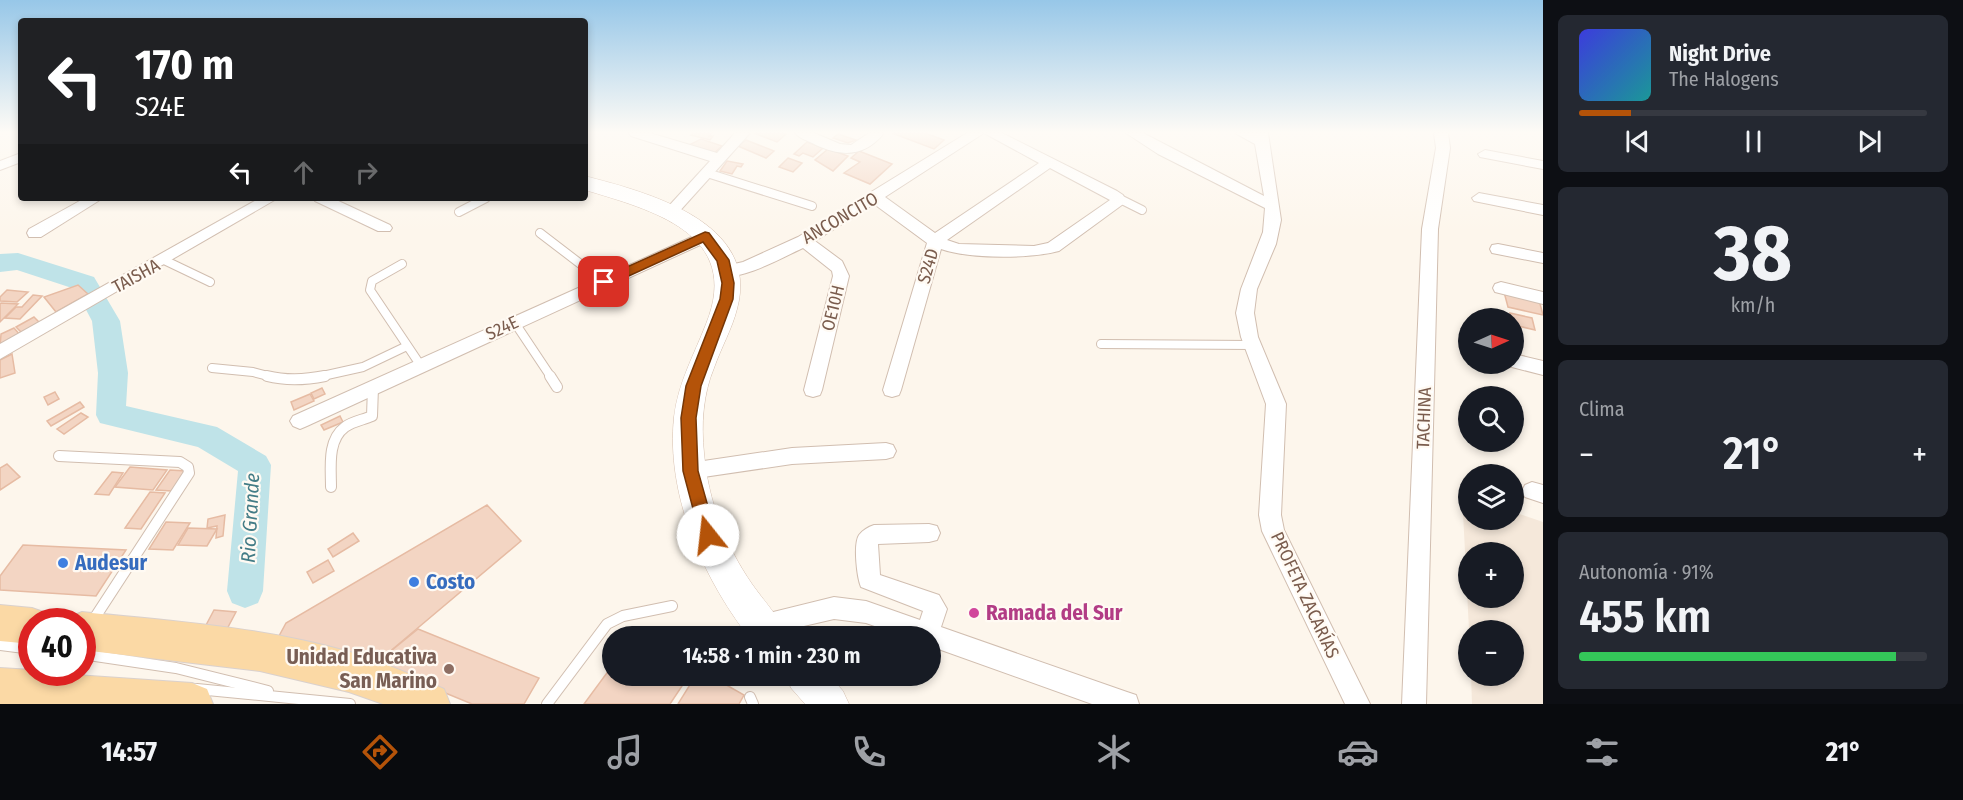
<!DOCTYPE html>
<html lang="es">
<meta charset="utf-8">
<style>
:root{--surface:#171b24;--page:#242831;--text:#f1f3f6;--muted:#9ea1a6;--line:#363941;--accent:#b45309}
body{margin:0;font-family:"Fira Sans Condensed",sans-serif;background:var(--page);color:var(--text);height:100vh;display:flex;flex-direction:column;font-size:22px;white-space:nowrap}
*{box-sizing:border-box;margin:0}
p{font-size:20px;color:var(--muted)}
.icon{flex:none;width:33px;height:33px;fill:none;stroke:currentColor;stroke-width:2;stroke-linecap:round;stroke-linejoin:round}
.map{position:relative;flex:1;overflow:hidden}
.drawer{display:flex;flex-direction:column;gap:15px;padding:15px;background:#0d0f14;width:420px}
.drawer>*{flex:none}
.banner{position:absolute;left:18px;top:18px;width:570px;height:183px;border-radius:6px;box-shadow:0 3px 9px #0003;background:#202124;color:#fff;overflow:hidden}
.needle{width:39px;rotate:87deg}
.controls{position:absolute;left:1458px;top:308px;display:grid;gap:12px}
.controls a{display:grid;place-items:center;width:66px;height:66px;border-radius:50%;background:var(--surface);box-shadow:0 3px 9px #0003;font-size:30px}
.speed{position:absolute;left:18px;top:608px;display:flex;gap:12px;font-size:30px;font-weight:700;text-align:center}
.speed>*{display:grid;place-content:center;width:78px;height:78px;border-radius:50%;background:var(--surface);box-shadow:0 3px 9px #0003;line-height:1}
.speed .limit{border:9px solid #d22;background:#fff;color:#111}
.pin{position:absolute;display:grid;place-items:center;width:51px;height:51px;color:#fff;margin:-26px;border-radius:12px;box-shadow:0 3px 9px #0006}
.me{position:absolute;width:66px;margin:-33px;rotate:344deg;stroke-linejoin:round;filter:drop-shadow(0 0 4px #0008)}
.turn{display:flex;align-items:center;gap:21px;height:126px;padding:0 18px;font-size:27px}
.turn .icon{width:78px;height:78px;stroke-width:2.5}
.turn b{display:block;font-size:42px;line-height:51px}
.lanes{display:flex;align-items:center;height:57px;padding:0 18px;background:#0003;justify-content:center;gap:30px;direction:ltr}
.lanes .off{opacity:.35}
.big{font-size:45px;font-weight:600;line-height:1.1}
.drawer .tile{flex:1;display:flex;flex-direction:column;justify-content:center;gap:9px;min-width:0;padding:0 21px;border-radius:9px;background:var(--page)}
.drawer .dial{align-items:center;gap:0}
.dial b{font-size:78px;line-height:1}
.song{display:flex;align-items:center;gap:18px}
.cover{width:72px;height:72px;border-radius:9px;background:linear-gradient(135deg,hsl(240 70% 55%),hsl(180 70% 35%))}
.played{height:6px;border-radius:3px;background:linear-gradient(90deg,var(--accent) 15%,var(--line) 15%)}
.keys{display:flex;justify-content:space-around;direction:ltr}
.heat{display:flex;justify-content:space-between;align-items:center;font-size:33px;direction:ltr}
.charge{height:9px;border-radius:4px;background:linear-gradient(90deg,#34c759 91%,var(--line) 0)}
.trip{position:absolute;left:602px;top:626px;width:339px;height:60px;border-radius:30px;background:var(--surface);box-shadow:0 3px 9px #0003;font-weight:600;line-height:60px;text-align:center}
.menu{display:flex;height:96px;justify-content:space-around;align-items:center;background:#090b0e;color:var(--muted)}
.menu .icon{width:42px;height:42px}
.menu .on{color:var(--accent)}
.menu b{font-size:27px;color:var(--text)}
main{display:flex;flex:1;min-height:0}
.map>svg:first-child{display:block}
.residential{fill:#f5e8da;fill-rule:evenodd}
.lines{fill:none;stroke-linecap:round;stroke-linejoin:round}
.river{fill:#bfe3e8;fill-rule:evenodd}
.building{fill:#f3d5c3;stroke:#e6bba3;stroke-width:1.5}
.lane-far1-casing{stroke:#d1beb0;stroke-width:10}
.lane-casing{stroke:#d1beb0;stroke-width:12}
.street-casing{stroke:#d1beb0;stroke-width:2}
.secondary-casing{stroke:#d6c0b0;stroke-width:1}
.primary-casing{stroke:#dad1cd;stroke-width:2}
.lane-far1{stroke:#fff;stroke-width:8}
.lane{stroke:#fff;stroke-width:10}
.street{fill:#fff;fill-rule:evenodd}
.secondary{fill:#fff;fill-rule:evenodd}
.primary{fill:#fbd9a5;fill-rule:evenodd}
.route{fill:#b45309;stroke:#753606;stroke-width:1.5}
.shop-dot{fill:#3f7fe0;stroke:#fffaf3;stroke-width:2}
.hotel-dot{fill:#d1479c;stroke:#fffaf3;stroke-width:2}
.education-dot{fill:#8d6e63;stroke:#fffaf3;stroke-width:2}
.labels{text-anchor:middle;stroke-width:4.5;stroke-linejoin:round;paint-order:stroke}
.street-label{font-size:18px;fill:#7a5c4d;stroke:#fffaf3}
.water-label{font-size:20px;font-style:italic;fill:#437c86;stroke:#fffaf3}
.near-shop-label{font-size:21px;font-weight:bold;fill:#366cbe;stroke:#fffaf3;text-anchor:start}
.near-hotel-label{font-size:21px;font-weight:bold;fill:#b23c85;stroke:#fffaf3;text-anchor:start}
.near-education-label{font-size:21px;font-weight:bold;fill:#785e54;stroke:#fffaf3;text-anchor:end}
</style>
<main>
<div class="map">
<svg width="1543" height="704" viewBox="0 0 1543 704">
<rect width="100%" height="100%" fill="#fdf6ec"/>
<path class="residential" d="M1462,493L1468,495V519H1514V512L1543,522V704H1472L1471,675H1514V630H1469ZM1468,552H1514V597H1468Z"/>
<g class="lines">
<polygon class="river" points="18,253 94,277 120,321 128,373 126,406 217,427 266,456 271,465 263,591 258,603 245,608 232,603 227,591 238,471 198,447 100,423 96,415 98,373 92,321 75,289 17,270 0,272 0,254"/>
</g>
<g class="building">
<polygon points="693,133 711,133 709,136 713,136 710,140 691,135"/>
<polygon points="754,133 783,133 786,134 777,142"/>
<polygon points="892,133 925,133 944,140 934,149"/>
<polygon points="838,134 856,140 848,143 833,138"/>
<polygon points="701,139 722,146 712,155 685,147"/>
<polygon points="746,140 774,151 766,158 738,146"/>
<polygon points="807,142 823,148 813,157 803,153 799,156 794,154"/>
<polygon points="828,149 848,156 833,171 815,160"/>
<polygon points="859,151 892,164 870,184 844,173 860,162 851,158"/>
<polygon points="788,158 802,163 793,172 779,167"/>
<polygon points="727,161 743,164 741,167 737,166 732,174 720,171"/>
<polygon points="78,285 88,294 56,312 44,297"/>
<polygon points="7,290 28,292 17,302 0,301 0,297"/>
<polygon points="1504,292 1539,300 1543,315 1508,307"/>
<polygon points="33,295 42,296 20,319 5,318 16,307 22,307"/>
<polygon points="1,303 18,304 0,322 0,304"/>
<polygon points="1510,313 1532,318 1535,330 1514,325 1514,318 1511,318"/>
<polygon points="34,317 41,324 23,334 16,327"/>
<polygon points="14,328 21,336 0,347 1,334"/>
<polygon points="12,354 15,373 0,378 0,360"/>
<polygon points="322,388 325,394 314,399 311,393"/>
<polygon points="55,392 59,399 48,405 44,397"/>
<polygon points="310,394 314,401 294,410 291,402"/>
<polygon points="80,402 84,407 51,426 47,421"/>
<polygon points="81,413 88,417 64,434 57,429"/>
<polygon points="340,416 343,422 324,430 321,425"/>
<polygon points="7,464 20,477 0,490 0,468"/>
<polygon points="130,467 167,470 153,490 115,487"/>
<polygon points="170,470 186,471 172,491 156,490"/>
<polygon points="112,472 123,473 109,495 95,494"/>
<polygon points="150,492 165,493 141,529 125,528"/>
<polygon points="487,505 521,541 375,664 279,636 286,623"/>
<polygon points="225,515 223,536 216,538 217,526 207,528 208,519"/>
<polygon points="166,522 190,523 173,550 149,549"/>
<polygon points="188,528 217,529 207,546 178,545"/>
<polygon points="353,533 359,541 333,557 328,549"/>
<polygon points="23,545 126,550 96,596 0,590 0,576"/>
<polygon points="328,560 334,571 313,583 307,572"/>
<polygon points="214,610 236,612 227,629 205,627"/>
<polygon points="418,629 539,678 524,704 472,704 375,664"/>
<polygon points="612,666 612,675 672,675 684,683 670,704 584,704"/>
<polygon points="696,675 709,675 744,695 739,704 678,704"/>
</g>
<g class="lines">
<defs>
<g id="lane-far1">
<polyline points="707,173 812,206"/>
<polyline points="1118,198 1142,210"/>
<polyline points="459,212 486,198"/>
<polyline points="540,233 604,282"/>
<polyline points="164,260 210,282"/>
<polyline points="402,264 372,281 370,290 421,366"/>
<polyline points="515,323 551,377"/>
<polyline points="1101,344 1252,345"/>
<polyline points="212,368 253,372 272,377"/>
<polyline points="318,377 363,367 407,346"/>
</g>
<g id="lane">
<path d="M267,376C287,381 305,380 325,376"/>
<polyline points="550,376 557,387"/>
<polyline points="59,456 180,462 188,467 189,473 92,622"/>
<path d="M331,487C331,468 327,440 345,427C353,421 363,420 372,416L373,387"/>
<polyline points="0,645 32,649"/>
<polyline points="82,654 176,668 268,691"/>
<polyline points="197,689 350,704"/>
<polyline points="750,697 753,704"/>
<polyline points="547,704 607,624 623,616 672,606"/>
</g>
<g id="street">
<polygon points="629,133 650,133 717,153 735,133 750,133 677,214 672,216 664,211 667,208 710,161 631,136"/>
<path d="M795,133H814L840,144L851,145L869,133H884C865,157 842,157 816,145C809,141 800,139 795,133Z"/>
<path d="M967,133H984L885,197L935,233L1039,163L984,133H1002L1117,191L1123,195L1126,202L1059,251C1029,259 970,259 941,249L901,390L899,395L892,397L885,395L883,390L927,243L874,204L815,241L842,261L849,276L822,390L820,395L813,397L806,395L804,390L833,276L832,271L803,248C783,257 742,281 721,275L719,271L721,267L743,262L798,237ZM1050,168L1110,200L1048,243L1034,246L959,244L947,240Z"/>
<polygon points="1126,133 1143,133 1264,196 1255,144 1235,133 1268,133 1281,220 1276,244 1257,289 1254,313 1258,337 1286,404 1281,515 1284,530 1370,704 1345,704 1262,531 1259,515 1266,404 1241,337 1236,313 1241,289 1263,232 1265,208 1158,154"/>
<polygon points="1434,133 1448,133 1450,148 1438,229 1426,704 1402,704 1422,229 1436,148"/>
<polygon points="1485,150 1543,161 1543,169 1480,157 1478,154"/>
<polygon points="21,153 21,162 0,170 0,161"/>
<polygon points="1479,193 1543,205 1543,215 1474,201 1472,198"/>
<polygon points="85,198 103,198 41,237 29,237 27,233 29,229"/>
<polygon points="260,198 278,198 0,359 0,344"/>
<polygon points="313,198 332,198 390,225 392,228 390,231 378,231 315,201"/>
<polygon points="705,231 713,236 711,240 307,426 300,429 293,426 290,421 293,416"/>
<polygon points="1498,244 1543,253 1543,263 1492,253 1490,249 1492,245"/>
<polygon points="1501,282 1543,292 1543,304 1495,292 1493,288 1495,284"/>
<polygon points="1514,354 1543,361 1543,375 1508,366 1506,363 1514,363"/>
<polygon points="886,443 893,445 896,451 893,457 886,459 792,464 690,479 683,477 680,471 683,465 690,463 792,448"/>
<polygon points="1532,482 1543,485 1543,503 1525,497 1522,491 1525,485"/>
<path d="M929,524L937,526L940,533L937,540L929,542L878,544L880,575L939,595L947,609L941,627L1127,692L1136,695L1139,704H1092L930,646V636H903L866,623L834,619L761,636L753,633L749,625L753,617L834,597L866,601L920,620L923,611L861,587C857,578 853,544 859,535C863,530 868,527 874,525Z"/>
</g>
<g id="secondary">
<path d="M585,176C647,192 761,222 737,309C732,329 721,348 714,368C703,394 701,425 704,453C708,500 725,545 752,584C764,601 779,617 788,636H748C702,576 666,494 674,417C678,383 694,355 706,324C743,233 651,210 585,190Z"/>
<polygon points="786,675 829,675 843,691 849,704 805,704 791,688"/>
</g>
<g id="primary">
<polygon points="0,605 32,608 46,613 49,621 32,621 32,644 0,641"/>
<path d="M82,612C171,621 263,627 350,652C382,662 413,675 444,689L450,704H383L349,692L260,671L82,650V621H67L68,618Z"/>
<polygon points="0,668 32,670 32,672 192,683 207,689 213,704 0,704"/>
</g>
</defs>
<use href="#lane-far1" class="lane-far1-casing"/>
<use href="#lane" class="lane-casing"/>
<use href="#street" class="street-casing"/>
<use href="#secondary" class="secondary-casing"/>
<use href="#primary" class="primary-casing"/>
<use href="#lane-far1" class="lane-far1"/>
<use href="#lane" class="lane"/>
<use href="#street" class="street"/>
<use href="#secondary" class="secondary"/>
<use href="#primary" class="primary"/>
</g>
<linearGradient id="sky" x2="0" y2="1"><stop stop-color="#97c7e8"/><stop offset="0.57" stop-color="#fefbf6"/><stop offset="1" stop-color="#fefbf6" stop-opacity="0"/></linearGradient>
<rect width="1543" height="232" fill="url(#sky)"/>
<polygon class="route" points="705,232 709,233 729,260 734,283 733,299 701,386 696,418 698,471 716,535 714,540 708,543 702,540 700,535 683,471 681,418 686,386 720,299 722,283 717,261 703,242 609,285 604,286 598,282 600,279"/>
<g class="shop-dot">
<circle cx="63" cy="563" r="6"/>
<circle cx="414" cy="582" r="6"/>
</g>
<circle class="hotel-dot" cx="974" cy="613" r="6"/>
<circle class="education-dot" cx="449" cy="669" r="6"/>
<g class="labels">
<g class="street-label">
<text transform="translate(840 218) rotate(-30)" y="6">ANCONCITO</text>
<text transform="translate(928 266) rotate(-74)" y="6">S24D</text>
<text transform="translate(136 276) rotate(-29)" y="6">TAISHA</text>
<text transform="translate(833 308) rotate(-76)" y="6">OE10H</text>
<text transform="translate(502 328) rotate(-25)" y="6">S24E</text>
<text transform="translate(1424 418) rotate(-88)" y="6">TACHINA</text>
<text transform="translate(1305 595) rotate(65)" y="6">PROFETA ZACARÍAS</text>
</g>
<g class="water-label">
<text transform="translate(250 518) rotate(-87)" y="7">Rio Grande</text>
</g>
<g class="near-shop-label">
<text x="75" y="570">Audesur</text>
<text x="426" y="589">Costo</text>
</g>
<g class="near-hotel-label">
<text x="986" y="620">Ramada del Sur</text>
</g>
<g class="near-education-label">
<text x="437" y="664">Unidad Educativa<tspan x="437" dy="24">San Marino</tspan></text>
</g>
</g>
</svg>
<div class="controls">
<a><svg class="needle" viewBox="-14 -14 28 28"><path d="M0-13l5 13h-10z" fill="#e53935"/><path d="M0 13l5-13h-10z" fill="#9ea1a6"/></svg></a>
<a><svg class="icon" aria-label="search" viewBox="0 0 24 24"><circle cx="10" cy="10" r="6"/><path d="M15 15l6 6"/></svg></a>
<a><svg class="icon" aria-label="layers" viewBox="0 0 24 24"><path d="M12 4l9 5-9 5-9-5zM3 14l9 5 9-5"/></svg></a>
<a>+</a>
<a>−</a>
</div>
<div class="speed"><div class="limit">40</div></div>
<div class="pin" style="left:604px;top:282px;background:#d93025"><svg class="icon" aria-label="arrive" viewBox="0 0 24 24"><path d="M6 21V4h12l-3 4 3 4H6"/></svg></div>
<svg class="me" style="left:708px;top:535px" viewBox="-20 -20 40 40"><circle r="19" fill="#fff"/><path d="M0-13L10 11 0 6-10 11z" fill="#b45309"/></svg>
<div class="trip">14:58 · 1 min · 230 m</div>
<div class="banner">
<div class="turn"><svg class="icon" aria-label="left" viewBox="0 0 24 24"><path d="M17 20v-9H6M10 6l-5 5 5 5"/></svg><div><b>170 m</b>S24E</div></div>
<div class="lanes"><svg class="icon" aria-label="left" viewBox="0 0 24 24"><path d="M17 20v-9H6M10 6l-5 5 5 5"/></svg><svg class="icon off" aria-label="ahead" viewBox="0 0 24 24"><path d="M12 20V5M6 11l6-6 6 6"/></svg><svg class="icon off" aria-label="right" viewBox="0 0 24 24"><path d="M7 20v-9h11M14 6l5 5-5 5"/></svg></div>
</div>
</div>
<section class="drawer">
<div class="tile">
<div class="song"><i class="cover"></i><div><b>Night Drive</b><p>The Halogens</p></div></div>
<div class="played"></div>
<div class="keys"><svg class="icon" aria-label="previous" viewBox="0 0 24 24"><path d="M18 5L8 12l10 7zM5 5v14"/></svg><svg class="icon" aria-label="pause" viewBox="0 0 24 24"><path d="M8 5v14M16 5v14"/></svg><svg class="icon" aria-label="next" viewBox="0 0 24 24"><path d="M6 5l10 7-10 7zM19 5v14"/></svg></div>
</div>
<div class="tile dial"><b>38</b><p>km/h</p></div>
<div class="tile"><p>Clima</p>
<div class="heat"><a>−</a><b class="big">21°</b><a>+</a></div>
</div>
<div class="tile"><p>Autonomía · 91%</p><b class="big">455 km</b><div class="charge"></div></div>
</section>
</main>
<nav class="menu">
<b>14:57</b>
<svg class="icon on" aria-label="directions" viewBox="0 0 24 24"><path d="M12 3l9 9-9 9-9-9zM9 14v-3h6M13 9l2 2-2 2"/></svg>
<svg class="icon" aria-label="music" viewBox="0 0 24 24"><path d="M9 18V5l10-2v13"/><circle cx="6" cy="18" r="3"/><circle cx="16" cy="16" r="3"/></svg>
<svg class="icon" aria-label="phone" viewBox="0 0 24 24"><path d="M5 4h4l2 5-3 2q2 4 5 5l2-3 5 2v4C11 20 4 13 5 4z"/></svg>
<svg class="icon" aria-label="climate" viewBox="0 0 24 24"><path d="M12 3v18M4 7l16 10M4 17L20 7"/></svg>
<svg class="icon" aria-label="car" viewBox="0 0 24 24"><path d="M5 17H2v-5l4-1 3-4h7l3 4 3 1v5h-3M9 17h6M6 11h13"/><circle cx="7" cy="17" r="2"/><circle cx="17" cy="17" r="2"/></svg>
<svg class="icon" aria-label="filters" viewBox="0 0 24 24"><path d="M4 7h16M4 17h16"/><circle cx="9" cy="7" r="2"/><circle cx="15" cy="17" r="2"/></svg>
<b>21°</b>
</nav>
